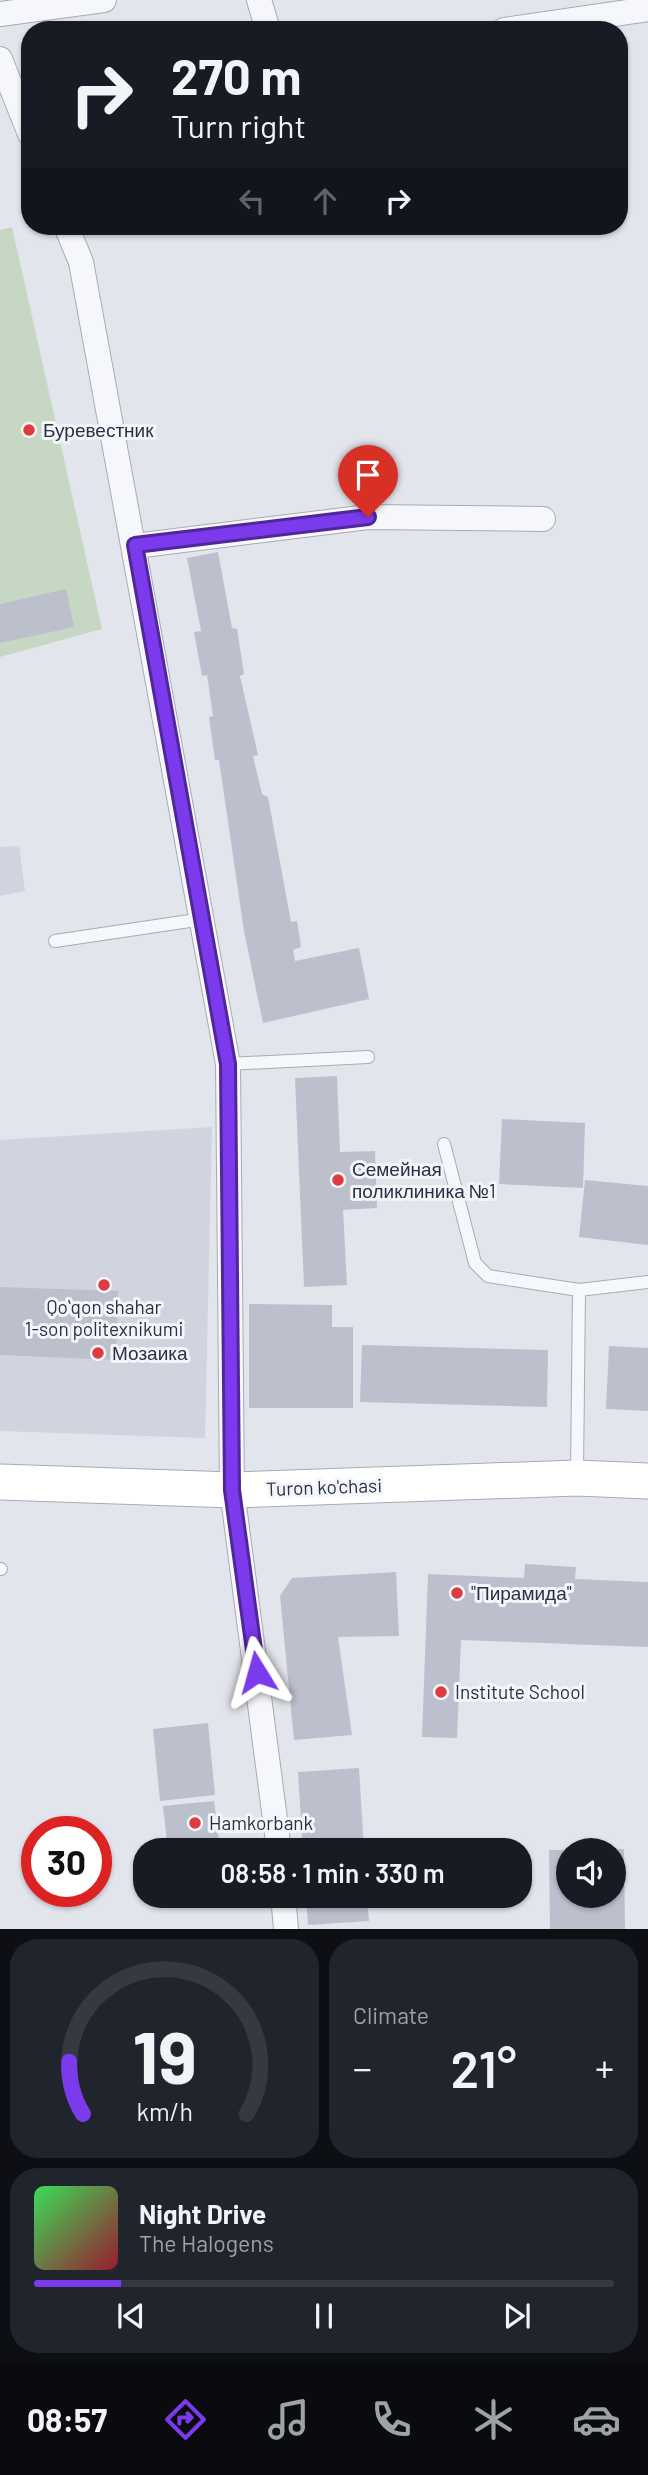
<!DOCTYPE html>
<meta charset="utf-8">
<style>
:root{--surface:#171b24;--page:#20242c;--text:#f1f3f6;--muted:#9ea1a6;--line:#363941;--accent:#7c3aed}
body{margin:0;font-family:Barlow,sans-serif;background:var(--page);color:var(--text);height:100vh;display:flex;flex-direction:column;font-size:26px;white-space:nowrap}
*{box-sizing:border-box;margin:0}
p{font-size:23px;color:var(--muted)}
.icon{flex:none;width:38px;height:38px;fill:none;stroke:currentColor;stroke-width:2;stroke-linecap:round;stroke-linejoin:round}
.map{position:relative;height:1929px;overflow:hidden}
.panel{display:flex;flex-direction:column;gap:10px;padding:10px;background:#0d0f14;flex:1}
.panel>*{flex:none}
.top-card{position:absolute;left:21px;top:21px;width:607px;height:214px;border-radius:28px;box-shadow:0 2px 5px #0004;background:#171b24;color:var(--text);overflow:hidden}
.buttons{position:absolute;left:556px;top:1838px;display:grid;gap:14px}
.buttons a{display:grid;place-items:center;width:70px;height:70px;border-radius:50%;background:var(--surface);box-shadow:0 2px 5px #0004;font-size:35px}
.speed{position:absolute;left:21px;top:1816px;display:flex;gap:14px;font-size:35px;font-weight:700;text-align:center}
.speed>*{display:grid;place-content:center;width:91px;height:91px;border-radius:50%;background:var(--surface);box-shadow:0 2px 5px #0004;line-height:1}
.speed .limit{border:10px solid #d22;background:#fff;color:#111}
.pin{position:absolute;display:grid;place-items:center;width:60px;height:60px;color:#fff;margin:-72px -30px;border-radius:50% 50% 50% 0;rotate:-45deg;box-shadow:0 0 7px #0007}
.pin .icon{rotate:45deg}
.me{position:absolute;width:77px;margin:-38px;rotate:352deg;stroke-linejoin:round;filter:drop-shadow(0 0 5px #0008)}
.turn{display:flex;align-items:center;gap:24px;height:147px;padding:0 35px;font-size:32px}
.turn .icon{width:91px;height:91px;stroke-width:2.5}
.turn b{display:block;font-size:49px;line-height:60px}
.lanes{display:flex;align-items:center;height:66px;padding:0 35px;background:#0003;justify-content:center;gap:35px;direction:ltr}
.lanes .off{opacity:.35}
.big{font-size:52px;font-weight:600;line-height:1.1}
.panel .tile{flex:1;display:flex;flex-direction:column;justify-content:center;gap:10px;min-width:0;padding:0 24px;border-radius:28px;background:var(--page)}
.panel .dial{align-items:center;gap:0}
.dial svg{height:182px;overflow:visible;fill:none;stroke:var(--line);stroke-width:7;stroke-linecap:round;text-anchor:middle}
.dial text{fill:var(--text);stroke:none}
.song{display:flex;align-items:center;gap:21px}
.cover{width:84px;height:84px;border-radius:10px;background:linear-gradient(135deg,hsl(130 70% 55%),hsl(350 70% 35%))}
.played{height:7px;border-radius:4px;background:linear-gradient(90deg,var(--accent) 15%,var(--line) 15%)}
.keys{display:flex;justify-content:space-around;direction:ltr}
.heat{display:flex;justify-content:space-between;align-items:center;font-size:38px;direction:ltr}
.panel .tiles{flex:1;display:grid;gap:10px;grid-template-columns:1fr 1fr}
.tile:last-child{grid-column:span 2}
.trip{position:absolute;left:133px;top:1838px;width:399px;height:70px;border-radius:28px;background:var(--surface);box-shadow:0 2px 5px #0004;font-weight:600;line-height:70px;text-align:center}
.dock{display:flex;height:112px;justify-content:space-around;align-items:center;background:#090b0e;color:var(--muted)}
.dock .icon{width:49px;height:49px}
.dock .current{color:var(--accent)}
.dock b{font-size:32px;color:var(--text)}
.map>svg:first-child{display:block}
.built{fill:#d0d4df}
.green{fill:#c6d7c3}
.building{fill:#bcc0cd}
.lines{fill:none;stroke-linecap:round;stroke-linejoin:round}
.service-casing{stroke:#a7abb7;stroke-width:14}
.minor-casing{stroke:#a7abb7;stroke-width:26}
.secondary-casing{stroke:#a7abb7;stroke-width:37}
.service{stroke:#f6f7fa;stroke-width:12}
.minor{stroke:#f6f7fa;stroke-width:24}
.secondary{stroke:#fff;stroke-width:35}
.route-casing{stroke:#51269a;stroke-width:18}
.route{stroke:#7c3aed;stroke-width:12}
.poi-dot{fill:#de3b41;stroke:#f3f5f9;stroke-width:2.5}
.labels{text-anchor:middle;stroke-width:6;stroke-linejoin:round;paint-order:stroke}
.poi-label{font-size:19px;fill:#283047;stroke:#f3f5f9;text-anchor:start}
.street-label{font-size:19px;fill:#283047;stroke:#f3f5f9}
</style>
<div class="map">
<svg width="648" height="1929" viewBox="0 0 648 1929">
<rect width="100%" height="100%" fill="#e3e5ec"/>
<g class="built">
<polygon points="19,846 25,891 0,896 0,847"/>
<polygon points="212,1127 205,1438 0,1431 0,1140"/>
</g>
<polygon class="green" points="12,227 102,629 0,657 0,230"/>
<g class="building">
<polygon points="218,552 232,628 237,629 244,674 240,676 258,755 253,756 262,794 268,797 291,922 297,921 301,947 293,950 295,961 359,948 369,999 263,1023 244,931 219,760 215,760 209,717 213,716 207,675 202,676 194,632 201,631 187,558"/>
<polygon points="66,589 74,627 0,643 0,604"/>
<polygon points="337,1076 340,1152 375,1151 377,1208 343,1210 347,1285 304,1287 295,1078"/>
<polygon points="502,1119 585,1123 583,1188 499,1184"/>
<polygon points="585,1180 648,1186 648,1245 579,1237"/>
<polygon points="0,1287 118,1291 116,1360 0,1355"/>
<polygon points="249,1304 332,1305 332,1327 353,1327 353,1408 249,1408"/>
<polygon points="362,1345 548,1350 547,1407 360,1402"/>
<polygon points="609,1346 648,1348 648,1411 606,1409"/>
<polygon points="525,1564 576,1567 575,1579 648,1582 648,1647 461,1640 457,1738 422,1737 428,1574 524,1578"/>
<polygon points="396,1572 399,1636 338,1637 352,1735 294,1740 280,1596 292,1578"/>
<polygon points="208,1723 215,1795 160,1801 153,1729"/>
<polygon points="359,1768 364,1850 303,1850 298,1772"/>
<polygon points="214,1801 220,1850 168,1850 163,1806"/>
<polygon points="614,1849 624,1849 625,1929 550,1929 549,1850 569,1850 569,1895 614,1895"/>
<polygon points="173,1895 225,1895 225,1898 174,1904"/>
<polygon points="306,1895 367,1895 369,1921 308,1925"/>
</g>
<g class="lines">
<defs>
<g id="service">
<polyline points="55,941 203,919"/>
<polyline points="228,1064 368,1057"/>
<polyline points="444,1144 475,1263 488,1276 579,1290"/>
<polyline points="577,1474 579,1290 648,1282"/>
<polyline points="0,1569 1,1569"/>
</g>
<g id="minor">
<polyline points="259,0 268,30"/>
<polyline points="0,14 104,0"/>
<polyline points="504,30 648,9"/>
<polyline points="0,59 30,134"/>
<polyline points="66,226 81,262 228,1064 232,1490 279,1850"/>
<polyline points="135,546 368,517 543,519"/>
<polyline points="283,1895 286,1929"/>
</g>
<polyline id="secondary" points="0,1482 232,1490 577,1478 648,1481"/>
</defs>
<use href="#service" class="service-casing"/>
<use href="#minor" class="minor-casing"/>
<use href="#secondary" class="secondary-casing"/>
<use href="#service" class="service"/>
<use href="#minor" class="minor"/>
<use href="#secondary" class="secondary"/>
</g>
<g class="lines">
<defs>
<polyline id="route" points="257,1672 232,1490 228,1064 135,545 368,517"/>
</defs>
<use href="#route" class="route-casing"/>
<use href="#route" class="route"/>
</g>
<g class="poi-dot">
<circle cx="29" cy="430" r="7"/>
<circle cx="338" cy="1180" r="7"/>
<circle cx="104" cy="1285" r="7"/>
<circle cx="98" cy="1353" r="7"/>
<circle cx="457" cy="1593" r="7"/>
<circle cx="441" cy="1692" r="7"/>
<circle cx="195" cy="1823" r="7"/>
</g>
<g class="labels">
<g class="poi-label">
<text x="43" y="437">Буревестник</text>
<text x="352" y="1176">Семейная<tspan x="352" dy="22">поликлиника №1</tspan></text>
<text x="104" y="1314" text-anchor="middle">Qoʻqon shahar<tspan x="104" dy="22">1-son politexnikumi</tspan></text>
<text x="112" y="1360">Мозаика</text>
<text x="471" y="1600">"Пирамида"</text>
<text x="455" y="1699">Institute School</text>
<text x="209" y="1830">Hamkorbank</text>
</g>
<g class="street-label">
<text transform="translate(324 1487) rotate(-2)" y="7">Turon ko'chasi</text>
</g>
</g>
</svg>
<div class="buttons">
<a><svg class="icon" aria-label="sound" viewBox="0 0 24 24"><path d="M4 9h4l5-4v14l-5-4H4zM17 9q2 3 0 6"/></svg></a>
</div>
<div class="speed"><div class="limit">30</div></div>
<div class="pin" style="left:368px;top:517px;background:#d93025"><svg class="icon" aria-label="arrive" viewBox="0 0 24 24"><path d="M6 21V4h12l-3 4 3 4H6"/></svg></div>
<svg class="me" style="left:257px;top:1672px" viewBox="-20 -20 40 40"><path d="M0-17L14 15 0 8-14 15z" fill="#7c3aed" stroke="#fff" stroke-width="4"/></svg>
<div class="trip">08:58 · 1 min · 330 m</div>
<div class="top-card">
<div class="turn"><svg class="icon" aria-label="right" viewBox="0 0 24 24"><path d="M7 20v-9h11M14 6l5 5-5 5"/></svg><div><b>270 m</b>Turn right</div></div>
<div class="lanes"><svg class="icon off" aria-label="left" viewBox="0 0 24 24"><path d="M17 20v-9H6M10 6l-5 5 5 5"/></svg><svg class="icon off" aria-label="ahead" viewBox="0 0 24 24"><path d="M12 20V5M6 11l6-6 6 6"/></svg><svg class="icon" aria-label="right" viewBox="0 0 24 24"><path d="M7 20v-9h11M14 6l5 5-5 5"/></svg></div>
</div>
</div>
<section class="panel">
<div class="tiles">
<div class="tile dial"><svg viewBox="0 0 100 80">
<path d="M14 69A42 42 0 1 1 86 69"/>
<path d="M14 69A42 42 0 0 1 8 46" stroke="#7c3aed"/>
<text x="50" y="56" font-size="32" font-weight="700">19</text>
<text x="50" y="72" font-size="11">km/h</text>
</svg></div>
<div class="tile"><p>Climate</p>
<div class="heat"><a>−</a><b class="big">21°</b><a>+</a></div>
</div>
<div class="tile">
<div class="song"><i class="cover"></i><div><b>Night Drive</b><p>The Halogens</p></div></div>
<div class="played"></div>
<div class="keys"><svg class="icon" aria-label="previous" viewBox="0 0 24 24"><path d="M18 5L8 12l10 7zM5 5v14"/></svg><svg class="icon" aria-label="pause" viewBox="0 0 24 24"><path d="M8 5v14M16 5v14"/></svg><svg class="icon" aria-label="next" viewBox="0 0 24 24"><path d="M6 5l10 7-10 7zM19 5v14"/></svg></div>
</div>
</div>
</section>
<nav class="dock">
<b>08:57</b>
<svg class="icon current" aria-label="directions" viewBox="0 0 24 24"><path d="M12 3l9 9-9 9-9-9zM9 14v-3h6M13 9l2 2-2 2"/></svg>
<svg class="icon" aria-label="music" viewBox="0 0 24 24"><path d="M9 18V5l10-2v13"/><circle cx="6" cy="18" r="3"/><circle cx="16" cy="16" r="3"/></svg>
<svg class="icon" aria-label="phone" viewBox="0 0 24 24"><path d="M5 4h4l2 5-3 2q2 4 5 5l2-3 5 2v4C11 20 4 13 5 4z"/></svg>
<svg class="icon" aria-label="climate" viewBox="0 0 24 24"><path d="M12 3v18M4 7l16 10M4 17L20 7"/></svg>
<svg class="icon" aria-label="car" viewBox="0 0 24 24"><path d="M5 17H2v-5l4-1 3-4h7l3 4 3 1v5h-3M9 17h6M6 11h13"/><circle cx="7" cy="17" r="2"/><circle cx="17" cy="17" r="2"/></svg>
</nav>
